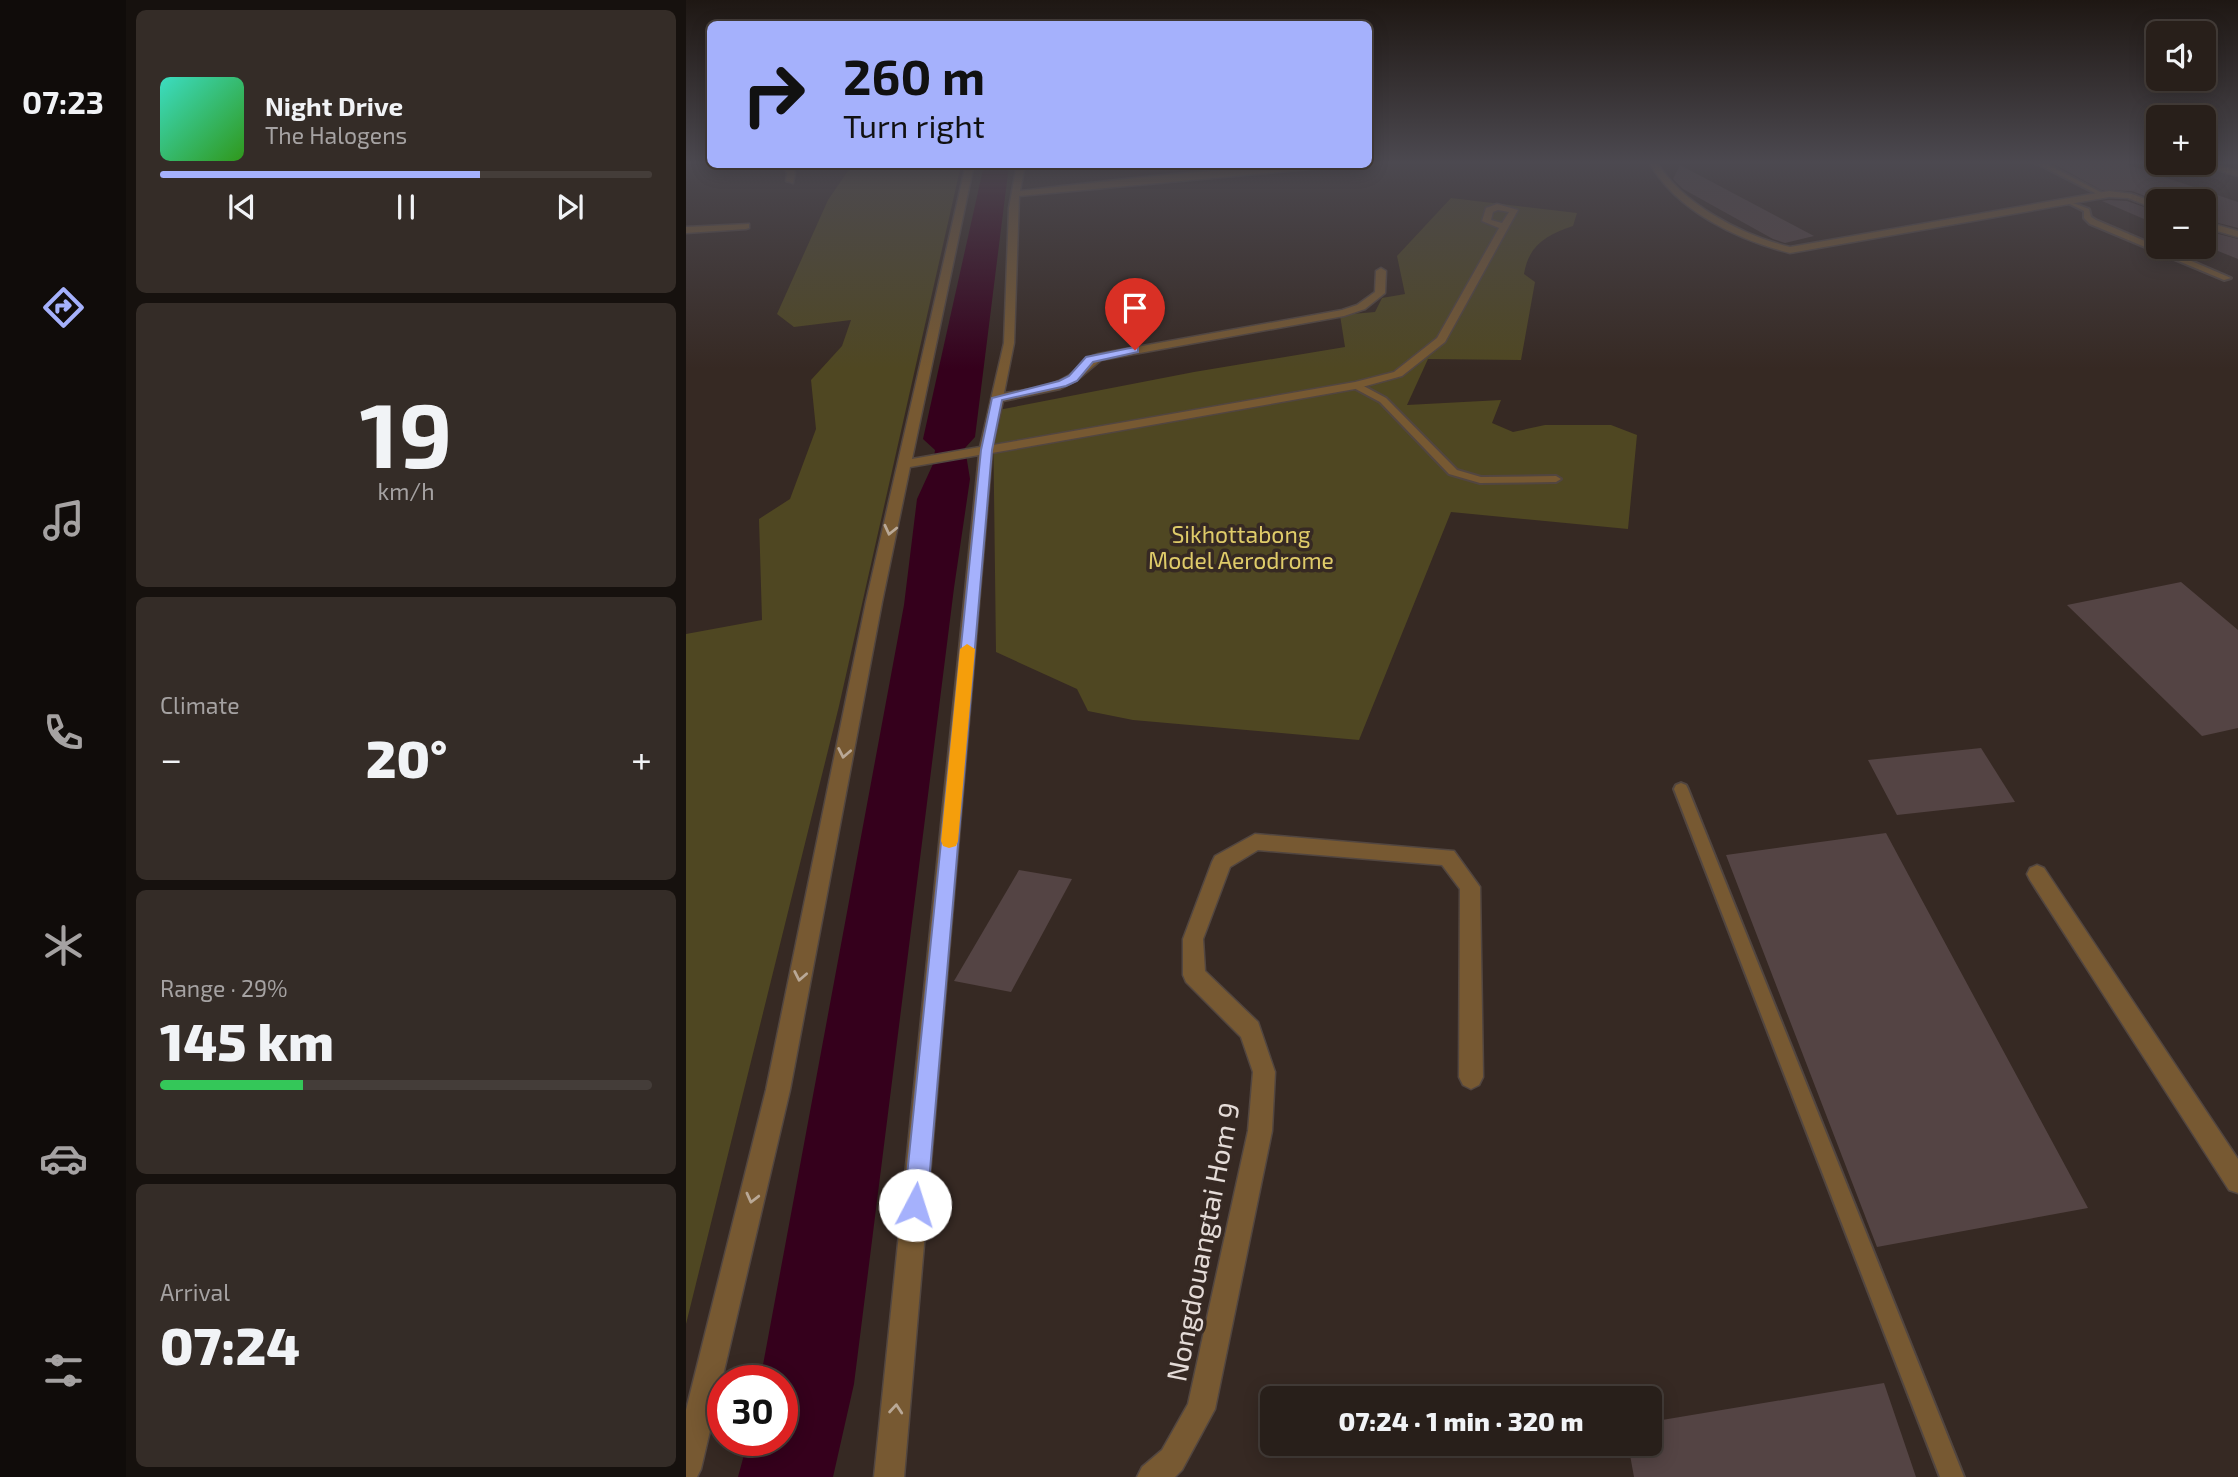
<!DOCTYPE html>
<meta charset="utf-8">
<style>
:root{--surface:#281f1a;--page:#342c27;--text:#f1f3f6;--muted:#a5a2a2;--line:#443d39;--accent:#a5b1fc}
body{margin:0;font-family:"Exo 2",sans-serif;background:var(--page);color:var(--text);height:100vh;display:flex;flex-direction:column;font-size:26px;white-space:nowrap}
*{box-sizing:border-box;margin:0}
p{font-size:23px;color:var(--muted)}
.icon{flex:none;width:38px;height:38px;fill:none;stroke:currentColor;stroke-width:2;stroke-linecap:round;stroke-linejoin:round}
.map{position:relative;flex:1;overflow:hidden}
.side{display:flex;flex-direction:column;gap:10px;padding:10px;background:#16110e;width:560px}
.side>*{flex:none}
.banner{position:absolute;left:21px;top:21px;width:665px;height:147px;border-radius:10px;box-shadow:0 4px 18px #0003,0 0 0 2px var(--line);background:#a5b1fc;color:#111;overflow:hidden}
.tools{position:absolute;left:1460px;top:21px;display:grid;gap:14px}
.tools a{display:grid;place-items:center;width:70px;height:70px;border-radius:10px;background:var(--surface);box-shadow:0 4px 18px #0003,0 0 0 2px var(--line);font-size:35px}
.speed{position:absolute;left:21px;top:1365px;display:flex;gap:14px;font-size:35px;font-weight:700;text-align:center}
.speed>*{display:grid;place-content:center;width:91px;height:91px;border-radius:50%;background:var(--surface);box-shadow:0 4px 18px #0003,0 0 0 2px var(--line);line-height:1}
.speed .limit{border:10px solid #d22;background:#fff;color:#111}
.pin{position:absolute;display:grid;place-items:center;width:60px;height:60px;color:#fff;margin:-72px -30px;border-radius:50% 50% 50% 0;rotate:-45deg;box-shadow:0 0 7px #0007}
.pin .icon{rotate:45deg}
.me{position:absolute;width:77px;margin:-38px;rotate:5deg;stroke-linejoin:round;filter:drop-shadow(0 0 5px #0008)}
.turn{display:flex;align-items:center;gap:24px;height:147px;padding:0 21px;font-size:32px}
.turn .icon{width:91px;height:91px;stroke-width:2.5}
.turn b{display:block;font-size:49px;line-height:60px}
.big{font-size:52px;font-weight:800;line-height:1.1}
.side .widget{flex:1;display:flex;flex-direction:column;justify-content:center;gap:10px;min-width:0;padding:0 24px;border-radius:10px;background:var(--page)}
.side .dial{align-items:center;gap:0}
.dial b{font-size:91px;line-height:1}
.song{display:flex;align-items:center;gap:21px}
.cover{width:84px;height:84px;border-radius:10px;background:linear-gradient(135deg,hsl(170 70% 55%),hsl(110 70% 35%))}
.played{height:7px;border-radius:4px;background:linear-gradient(90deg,var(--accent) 65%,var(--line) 65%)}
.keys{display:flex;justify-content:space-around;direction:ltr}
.heat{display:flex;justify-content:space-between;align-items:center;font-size:38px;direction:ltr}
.charge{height:10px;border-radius:5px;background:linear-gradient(90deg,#34c759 29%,var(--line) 0)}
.trip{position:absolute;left:574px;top:1386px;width:402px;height:70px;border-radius:10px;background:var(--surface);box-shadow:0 4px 18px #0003,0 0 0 2px var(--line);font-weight:800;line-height:70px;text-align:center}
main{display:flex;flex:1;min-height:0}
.dock{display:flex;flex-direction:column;width:126px;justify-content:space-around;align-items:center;background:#100c0a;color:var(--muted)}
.dock .icon{width:49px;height:49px}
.dock .selected{color:var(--accent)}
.dock b{font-size:32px;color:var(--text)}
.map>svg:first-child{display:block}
.green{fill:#4f4722}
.water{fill:#35001c}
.building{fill:#544444}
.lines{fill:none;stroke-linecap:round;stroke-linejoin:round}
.lane-casing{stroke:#524640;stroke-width:4}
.street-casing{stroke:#524640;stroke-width:3}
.lane{fill:#775932;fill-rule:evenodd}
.street{fill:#775932;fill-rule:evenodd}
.oneway{stroke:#b9a896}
.route{fill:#a5b1fc;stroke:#6b73a4;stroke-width:2}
.slow{fill:#f59e0b}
.labels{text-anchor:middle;stroke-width:7;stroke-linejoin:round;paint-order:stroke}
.park-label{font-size:23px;fill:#dfcb69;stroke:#362923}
.near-street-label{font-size:28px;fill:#e5dcd8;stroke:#362923}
</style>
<main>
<nav class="dock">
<b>07:23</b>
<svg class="icon selected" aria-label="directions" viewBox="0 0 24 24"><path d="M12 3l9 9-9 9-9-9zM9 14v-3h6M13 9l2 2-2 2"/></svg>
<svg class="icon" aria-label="music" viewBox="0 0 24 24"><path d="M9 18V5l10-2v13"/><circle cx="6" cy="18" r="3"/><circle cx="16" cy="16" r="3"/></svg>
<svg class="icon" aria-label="phone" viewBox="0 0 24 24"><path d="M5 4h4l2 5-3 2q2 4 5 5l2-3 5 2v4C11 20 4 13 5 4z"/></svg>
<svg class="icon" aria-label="climate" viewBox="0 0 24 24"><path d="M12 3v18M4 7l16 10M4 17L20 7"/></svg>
<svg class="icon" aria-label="car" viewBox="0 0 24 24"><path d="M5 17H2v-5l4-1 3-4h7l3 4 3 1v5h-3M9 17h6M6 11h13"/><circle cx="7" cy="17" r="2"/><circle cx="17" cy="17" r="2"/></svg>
<svg class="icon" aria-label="filters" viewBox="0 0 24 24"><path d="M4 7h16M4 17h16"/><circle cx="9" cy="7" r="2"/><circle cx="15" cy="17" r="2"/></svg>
</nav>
<section class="side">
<div class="widget">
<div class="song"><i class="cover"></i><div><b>Night Drive</b><p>The Halogens</p></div></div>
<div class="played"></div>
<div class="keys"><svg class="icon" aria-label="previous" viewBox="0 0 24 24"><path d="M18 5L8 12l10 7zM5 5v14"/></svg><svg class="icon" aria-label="pause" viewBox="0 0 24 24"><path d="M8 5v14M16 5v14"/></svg><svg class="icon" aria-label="next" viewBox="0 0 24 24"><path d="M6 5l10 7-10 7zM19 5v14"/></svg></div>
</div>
<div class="widget dial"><b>19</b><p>km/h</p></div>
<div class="widget"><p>Climate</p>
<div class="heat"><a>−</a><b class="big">20°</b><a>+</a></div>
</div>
<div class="widget"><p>Range · 29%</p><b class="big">145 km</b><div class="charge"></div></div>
<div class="widget"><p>Arrival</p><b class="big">07:24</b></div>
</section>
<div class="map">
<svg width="1552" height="1477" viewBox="0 0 1552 1477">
<rect width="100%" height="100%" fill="#362923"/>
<g class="green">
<polygon points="166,165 275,165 153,706 0,1324 0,634 76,620 73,519 104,499 130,429 125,380 156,346 165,320 108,327 91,314 142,200"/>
<path d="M765,198L891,213L887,226C861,235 843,244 838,274L849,282L835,360L742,359L721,405L815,400L806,423L827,432L859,425H925L951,435L942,529L765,512L673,740L447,720L402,711L391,689L310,652L307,411L508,372L659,347L654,315L689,312L696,298L719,294L711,256Z"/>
</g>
<polygon class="water" points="298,165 323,165 289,437 279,448 284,479 268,588 168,1384 147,1477 52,1477 62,1440 96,1440 96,1381 74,1381 218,605 231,499 247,464 249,450 237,439"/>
<g class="building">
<polygon points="1364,162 1434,162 1552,202 1552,228 1517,219 1517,201 1472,201 1446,191 1415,190"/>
<polygon points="994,165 1128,236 1099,243 1087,239 997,189 987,179"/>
<polygon points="1423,200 1441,201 1472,212 1472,225 1416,201"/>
<polygon points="1517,230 1552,239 1552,259 1517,245"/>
<polygon points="1495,582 1552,630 1552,728 1516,736 1381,605"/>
<polygon points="1295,748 1329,802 1211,815 1182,760"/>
<polygon points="1200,833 1237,902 1402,1208 1191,1247 1040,855"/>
<polygon points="333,870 386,879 325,992 268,981"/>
<polygon points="1198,1383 1230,1477 948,1477 942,1444 964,1444 964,1422"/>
</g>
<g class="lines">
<defs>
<g id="lane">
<polygon points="1348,162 1357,162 1420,195 1415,196"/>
<polygon points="1382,201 1403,209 1405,217 1410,220 1545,278 1538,280 1404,224 1398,218 1398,211 1382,203"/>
<polygon points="666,383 672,383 700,398 771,470 795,477 870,476 875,479 870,482 794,483 763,474 694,402 666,387"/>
<polygon points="995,783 1000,785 1002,789 1278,1477 1254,1477 988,789 990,785"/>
</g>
<g id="street">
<polygon points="682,162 703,162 679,166"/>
<path d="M963,162H971C995,204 1058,236 1104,247L1423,191L1446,194L1472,204V210L1442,198L1423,197L1104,253C1052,240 990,211 963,162Z"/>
<polygon points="1519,162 1552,171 1552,176 1508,163"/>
<polygon points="96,164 104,164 109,173 107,183 100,181 101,173"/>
<path d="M280,164H288L226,459L294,447L318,343L323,208L331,164H339L334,191C446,178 564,164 677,164L333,196L328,343L318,393C340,390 363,388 382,376C393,369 398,358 412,354L656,310L671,305L689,292L690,271L695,268L700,271L699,293L679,309L658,316L415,360L391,380L374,389L317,401L307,445L669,382L708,372L751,338L813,228L796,221L800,208L811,204L832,210L759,342L716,376L669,389L306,453L218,1477H188L293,455L224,467L196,602L104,1090L15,1469L11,1477H0V1410L80,1090L180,602ZM812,210L823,212L816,223L805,220L807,212Z"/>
<polygon points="1517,221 1552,231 1552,237 1517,227"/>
<polygon points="63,224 63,228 60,229 0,233 0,227"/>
<polygon points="569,834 768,851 794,887 797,1077 793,1085 785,1089 777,1085 773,1077 774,889 756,865 572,850 544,867 517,939 519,971 572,1022 589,1072 586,1131 529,1409 496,1470 489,1477 451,1477 456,1467 476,1450 502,1404 562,1131 567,1072 555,1037 500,982 497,975 497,939 526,862 529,856"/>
<polygon points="1351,865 1358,868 1552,1159 1552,1193 1543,1190 1344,880 1341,874 1344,868"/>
</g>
</defs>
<use href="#lane" class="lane-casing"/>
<use href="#street" class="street-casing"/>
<use href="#lane" class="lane"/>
<use href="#street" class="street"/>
</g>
<defs><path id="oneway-chevron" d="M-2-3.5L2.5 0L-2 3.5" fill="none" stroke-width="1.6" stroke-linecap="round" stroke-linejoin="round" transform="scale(1.75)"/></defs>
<g class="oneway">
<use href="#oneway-chevron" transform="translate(204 530) rotate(103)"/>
<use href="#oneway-chevron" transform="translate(158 753) rotate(101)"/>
<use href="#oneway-chevron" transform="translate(114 976) rotate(101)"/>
<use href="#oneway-chevron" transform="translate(66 1198) rotate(104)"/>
<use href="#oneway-chevron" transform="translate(210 1409) rotate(-85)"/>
</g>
<linearGradient id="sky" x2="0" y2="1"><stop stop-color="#1e1713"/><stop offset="0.44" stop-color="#4c4950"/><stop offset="1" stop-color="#4c4950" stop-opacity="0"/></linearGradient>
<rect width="1552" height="369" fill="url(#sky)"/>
<polygon class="route" points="449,347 452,348 452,352 407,362 391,381 380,386 316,400 306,450 241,1205 238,1213 229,1217 221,1213 218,1205 295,450 306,398 373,381 383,376 400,357"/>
<polygon class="slow" points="281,644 289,649 272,841 270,846 263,848 257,846 255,841 274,649"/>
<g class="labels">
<g class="park-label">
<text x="555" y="543">Sikhottabong<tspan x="555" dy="26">Model Aerodrome</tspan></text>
</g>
<g class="near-street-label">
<text transform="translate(517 1242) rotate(-79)" y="10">Nongdouangtai Hom 9</text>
</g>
</g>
</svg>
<div class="tools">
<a><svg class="icon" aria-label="sound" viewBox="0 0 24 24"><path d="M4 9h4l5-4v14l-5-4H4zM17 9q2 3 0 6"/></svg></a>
<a>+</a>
<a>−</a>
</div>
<div class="speed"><div class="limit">30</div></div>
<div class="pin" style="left:449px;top:350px;background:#d93025"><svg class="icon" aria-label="arrive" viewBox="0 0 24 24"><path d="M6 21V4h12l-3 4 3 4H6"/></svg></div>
<svg class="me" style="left:229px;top:1205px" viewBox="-20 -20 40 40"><circle r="19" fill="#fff"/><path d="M0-13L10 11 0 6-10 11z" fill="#a5b1fc"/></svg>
<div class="trip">07:24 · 1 min · 320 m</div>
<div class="banner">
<div class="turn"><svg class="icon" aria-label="right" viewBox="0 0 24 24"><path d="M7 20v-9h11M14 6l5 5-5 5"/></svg><div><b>260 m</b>Turn right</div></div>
</div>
</div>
</main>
